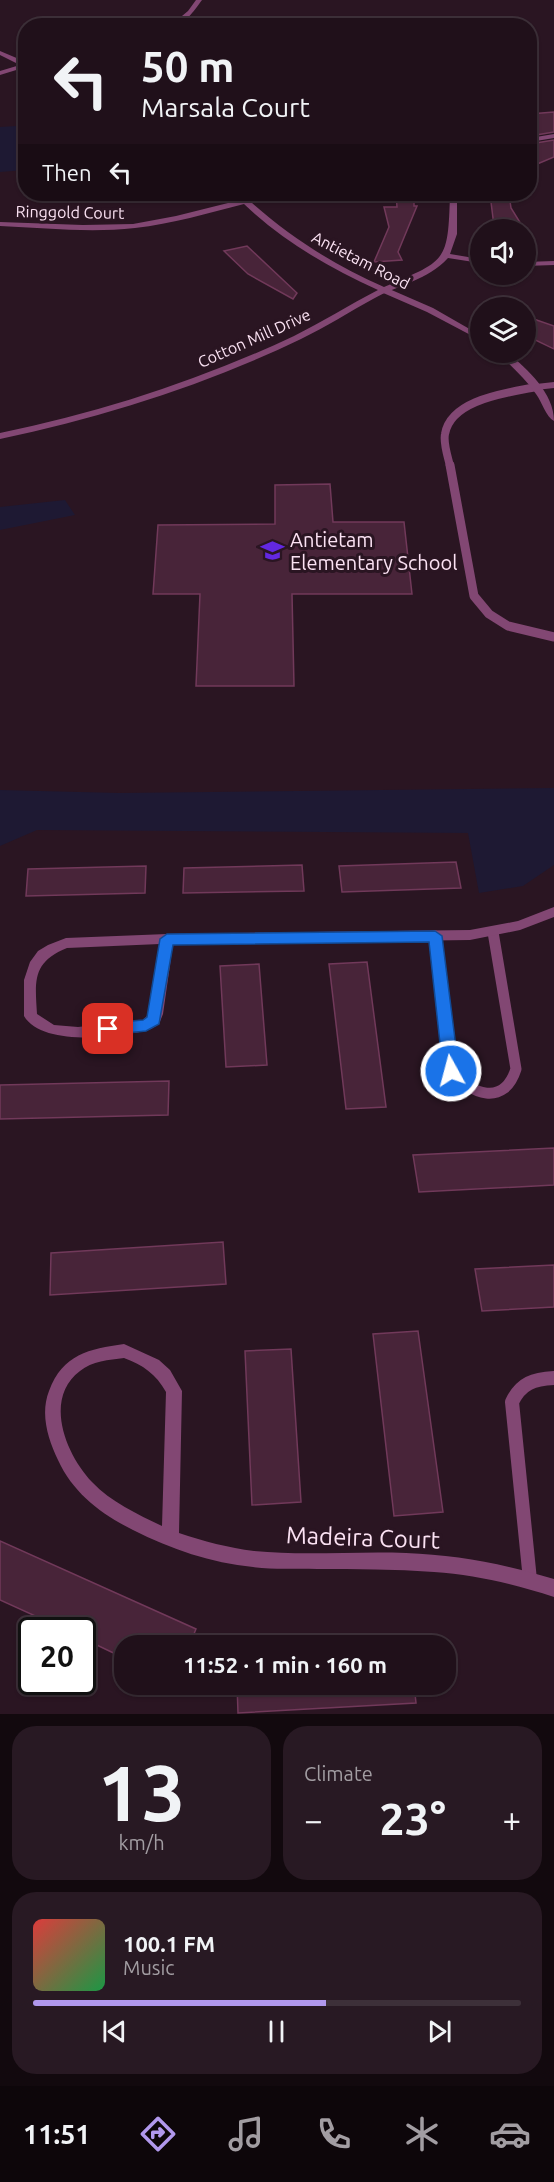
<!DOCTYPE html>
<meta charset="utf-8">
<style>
:root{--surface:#20101a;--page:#281923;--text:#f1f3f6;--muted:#a29da2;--line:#3d3039;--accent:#b198ed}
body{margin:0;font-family:Ubuntu,sans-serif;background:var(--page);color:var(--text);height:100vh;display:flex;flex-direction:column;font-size:22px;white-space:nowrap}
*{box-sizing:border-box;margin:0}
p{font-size:20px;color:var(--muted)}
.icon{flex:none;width:33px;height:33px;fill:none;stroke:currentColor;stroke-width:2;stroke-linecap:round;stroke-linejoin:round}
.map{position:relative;height:1714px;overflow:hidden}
.details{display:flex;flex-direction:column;gap:12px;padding:12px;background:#12090e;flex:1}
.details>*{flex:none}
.hud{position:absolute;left:18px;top:18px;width:519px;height:183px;border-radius:24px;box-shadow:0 2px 4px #0004,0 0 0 2px var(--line);background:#20101a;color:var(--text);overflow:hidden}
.fabs{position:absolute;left:470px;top:219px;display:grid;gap:12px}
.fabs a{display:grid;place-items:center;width:66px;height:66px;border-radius:50%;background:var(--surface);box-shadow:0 2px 4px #0004,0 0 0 2px var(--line);font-size:30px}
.speed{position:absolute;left:18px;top:1617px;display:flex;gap:12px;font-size:30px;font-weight:700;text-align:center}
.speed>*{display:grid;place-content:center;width:78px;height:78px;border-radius:50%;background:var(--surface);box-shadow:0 2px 4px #0004,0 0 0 2px var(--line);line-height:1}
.speed .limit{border:3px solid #111;border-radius:9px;background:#fff;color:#111}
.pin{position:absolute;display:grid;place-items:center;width:51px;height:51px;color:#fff;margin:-26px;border-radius:12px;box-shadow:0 3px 9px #0006}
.me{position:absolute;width:66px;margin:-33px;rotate:353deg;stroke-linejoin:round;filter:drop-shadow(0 0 4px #0008)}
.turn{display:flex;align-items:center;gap:21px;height:126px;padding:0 24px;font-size:27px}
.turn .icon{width:78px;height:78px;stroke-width:2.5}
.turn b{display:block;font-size:42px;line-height:51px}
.then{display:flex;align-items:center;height:57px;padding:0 24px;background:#0003;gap:12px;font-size:22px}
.big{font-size:45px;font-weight:700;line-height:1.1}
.details .card{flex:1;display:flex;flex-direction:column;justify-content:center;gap:9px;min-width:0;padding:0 21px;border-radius:24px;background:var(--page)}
.details .dial{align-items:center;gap:0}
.dial b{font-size:78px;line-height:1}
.song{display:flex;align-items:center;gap:18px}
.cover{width:72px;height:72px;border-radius:9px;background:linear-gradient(135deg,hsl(0 70% 55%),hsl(140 70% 35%))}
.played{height:6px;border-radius:3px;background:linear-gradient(90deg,var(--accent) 60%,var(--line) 60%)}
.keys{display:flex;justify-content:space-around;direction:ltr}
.heat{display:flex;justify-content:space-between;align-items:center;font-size:33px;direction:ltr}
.details .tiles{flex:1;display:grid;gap:12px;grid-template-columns:1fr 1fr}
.card:last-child{grid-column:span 2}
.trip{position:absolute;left:114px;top:1635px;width:342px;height:60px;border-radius:24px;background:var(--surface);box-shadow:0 2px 4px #0004,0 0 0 2px var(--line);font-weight:700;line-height:60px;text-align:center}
.menu{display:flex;height:96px;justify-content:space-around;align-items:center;background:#0d060a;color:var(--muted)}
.menu .icon{width:42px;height:42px}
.menu .active{color:var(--accent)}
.menu b{font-size:27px;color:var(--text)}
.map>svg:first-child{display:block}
.green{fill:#1e1933}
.building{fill:#482439;stroke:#71395a;stroke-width:1.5}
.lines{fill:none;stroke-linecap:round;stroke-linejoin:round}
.service-far3{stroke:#824773;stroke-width:8}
.service-far2{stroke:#824773;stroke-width:9}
.service-far1{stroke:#824773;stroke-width:11}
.service{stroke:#824773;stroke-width:14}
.minor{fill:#824773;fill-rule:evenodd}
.tertiary{fill:#824773;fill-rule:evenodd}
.route{fill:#1a73e8;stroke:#114b97;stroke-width:1.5}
.labels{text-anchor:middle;stroke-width:6;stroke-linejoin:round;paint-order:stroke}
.far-street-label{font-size:16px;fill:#fbe2f3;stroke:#2a1522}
.poi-label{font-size:20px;fill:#fbe2f3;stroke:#2a1522;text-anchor:start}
.near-street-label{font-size:24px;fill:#fbe2f3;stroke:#2a1522}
</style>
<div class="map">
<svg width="554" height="1714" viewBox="0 0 554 1714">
<rect width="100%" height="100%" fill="#2a1522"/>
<g class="green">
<polygon points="17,126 25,148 25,170 0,172 0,127"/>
<polygon points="65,500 75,515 0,530 0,507"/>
<polygon points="554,788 554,865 523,886 479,893 468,833 37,830 0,846 0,790 119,793"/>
</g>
<g class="building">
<polygon points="554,112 554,132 530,136 530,114"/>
<polygon points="554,140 554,157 530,167 530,144"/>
<polygon points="396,194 414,194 414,206 417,206 398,252 402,260 374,262 389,227 384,207 397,207"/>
<polygon points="490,194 509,194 511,208 521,224 494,226"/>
<polygon points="247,246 297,293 293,299 248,274 224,251"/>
<polygon points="525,316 554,326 554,349 525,335"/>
<polygon points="330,484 333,522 404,522 412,594 292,594 294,686 196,686 200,594 153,594 158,525 275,524 275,485"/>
<polygon points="456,862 461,888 342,892 339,866"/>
<polygon points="302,865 304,891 183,893 184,868"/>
<polygon points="146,866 145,893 26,896 28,869"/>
<polygon points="367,962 386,1107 346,1109 329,964"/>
<polygon points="259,964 267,1065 226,1067 220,966"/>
<polygon points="169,1081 168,1115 0,1119 0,1085"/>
<polygon points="554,1148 554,1185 419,1192 413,1155"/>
<polygon points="223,1242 226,1284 50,1295 51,1253"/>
<polygon points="554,1265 554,1307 482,1311 475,1269"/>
<polygon points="418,1331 443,1512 394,1516 373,1334"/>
<polygon points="291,1349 301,1502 252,1505 245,1351"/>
<polygon points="0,1541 196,1629 189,1646 124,1646 124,1658 82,1638 82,1630 66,1630 0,1600"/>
<polygon points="237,1684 414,1684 416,1703 238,1713"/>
</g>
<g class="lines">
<path class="service-far3" d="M450,466C448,457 443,443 445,434C451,399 508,393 536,387"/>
<polyline class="service-far2" points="450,465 474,596 489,614 508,626 554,637"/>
<path class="service-far1" d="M435,936L451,1070C471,1095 504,1107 516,1069L493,932"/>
<path class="service" d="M530,1580L512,1402C521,1383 534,1379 554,1378"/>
<g class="minor">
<path d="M196,0H202C194,11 184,26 170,26L188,11Z"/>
<polygon points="0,51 26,62 26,67 0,75 0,71 20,65 0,55"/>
<polygon points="554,134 554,138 530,142 530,138"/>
<path d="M234,194H242C284,233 331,264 384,287C446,260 448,264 450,194H457V234L450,254L480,259V263L448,258C428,280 398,285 373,299C349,312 326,327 301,339C205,385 104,417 0,439V433C102,412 200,380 294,336C322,322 349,305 378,290C329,268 283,241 244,204C208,213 172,224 135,228C90,233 45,228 0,226V222L83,225L133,224L176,216L240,200Z"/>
<polygon points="554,261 554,265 525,266 525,262"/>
<polygon points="554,382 554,388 536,390 532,387 536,384"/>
<path d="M554,907V917L520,930L470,940L173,944L163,1014L159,1024L151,1029C121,1038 42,1047 24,1016V980L30,962L38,951L48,945L66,938L167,934L470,930L518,921ZM160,944L149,1014L143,1020L78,1027L54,1025L37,1014C35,981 32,962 67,948Z"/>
<path d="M124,1344L159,1360L170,1370L182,1391L179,1533C203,1541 229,1548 254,1551C304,1556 356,1551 406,1553C457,1555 505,1564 554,1579V1597C515,1584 476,1575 434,1572C395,1569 356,1569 317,1569C296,1568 274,1570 253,1567C211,1563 171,1549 133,1530C101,1514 73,1493 58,1460C48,1439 40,1414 49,1391C63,1354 89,1349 124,1344ZM124,1358C143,1365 156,1374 166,1392L162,1526C137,1514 111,1502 92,1482C66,1455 43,1399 80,1371C92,1361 109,1360 124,1358Z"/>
</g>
<g class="tertiary">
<polygon points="381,288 387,288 433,308 480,335 480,340 427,312 381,292"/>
<path d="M497,352H507C527,369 554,393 554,421C546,417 542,402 536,394C525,378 511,366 497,352Z"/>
</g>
</g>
<polygon class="route" points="435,931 442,936 459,1071 457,1075 451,1077 446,1075 443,1071 429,942 173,945 159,1024 146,1031 108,1035 103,1033 100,1029 103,1025 108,1023 143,1020 147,1017 160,939 167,934"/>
<defs>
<symbol id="school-bare" viewBox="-9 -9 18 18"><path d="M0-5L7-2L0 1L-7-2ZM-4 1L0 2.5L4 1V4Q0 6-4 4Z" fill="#6328e1" stroke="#2a1522" stroke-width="2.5" paint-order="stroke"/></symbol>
</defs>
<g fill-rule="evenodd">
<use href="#school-bare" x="256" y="534" width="33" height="33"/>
</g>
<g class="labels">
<g class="far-street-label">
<text transform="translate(70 212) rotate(1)" y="6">Ringgold Court</text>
<text transform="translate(361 260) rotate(27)" y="6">Antietam Road</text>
<text transform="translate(254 338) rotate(-24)" y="6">Cotton Mill Drive</text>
</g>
<g class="poi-label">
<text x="290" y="547">Antietam<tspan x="290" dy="23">Elementary School</tspan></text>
</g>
<g class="near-street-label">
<text transform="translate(363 1538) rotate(2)" y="8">Madeira Court</text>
</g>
</g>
</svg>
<div class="fabs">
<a><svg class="icon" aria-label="sound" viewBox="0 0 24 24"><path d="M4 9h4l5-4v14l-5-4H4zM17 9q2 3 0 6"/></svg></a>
<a><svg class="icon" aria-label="layers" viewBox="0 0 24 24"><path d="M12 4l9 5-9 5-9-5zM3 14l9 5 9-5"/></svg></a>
</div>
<div class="speed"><div class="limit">20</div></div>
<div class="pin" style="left:108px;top:1029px;background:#d93025"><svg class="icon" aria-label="arrive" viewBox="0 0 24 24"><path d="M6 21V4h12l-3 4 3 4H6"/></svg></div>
<svg class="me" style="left:451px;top:1071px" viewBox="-20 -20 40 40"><circle r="17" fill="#1a73e8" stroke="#fff" stroke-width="3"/><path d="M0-11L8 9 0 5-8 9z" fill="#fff"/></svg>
<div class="trip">11:52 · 1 min · 160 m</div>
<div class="hud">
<div class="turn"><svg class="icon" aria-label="left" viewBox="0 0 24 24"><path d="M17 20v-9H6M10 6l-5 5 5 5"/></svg><div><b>50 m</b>Marsala Court</div></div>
<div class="then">Then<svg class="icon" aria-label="left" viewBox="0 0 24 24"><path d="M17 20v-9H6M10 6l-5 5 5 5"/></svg></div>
</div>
</div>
<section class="details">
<div class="tiles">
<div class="card dial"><b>13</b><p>km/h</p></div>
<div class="card"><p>Climate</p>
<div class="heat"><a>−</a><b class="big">23°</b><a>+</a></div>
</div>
<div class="card">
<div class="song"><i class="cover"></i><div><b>100.1 FM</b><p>Music</p></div></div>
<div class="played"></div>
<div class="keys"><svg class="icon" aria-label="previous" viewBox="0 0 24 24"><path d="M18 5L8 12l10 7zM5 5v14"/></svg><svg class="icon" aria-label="pause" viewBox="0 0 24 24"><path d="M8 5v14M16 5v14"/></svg><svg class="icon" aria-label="next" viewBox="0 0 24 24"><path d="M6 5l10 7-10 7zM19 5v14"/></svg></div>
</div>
</div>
</section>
<nav class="menu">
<b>11:51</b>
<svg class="icon active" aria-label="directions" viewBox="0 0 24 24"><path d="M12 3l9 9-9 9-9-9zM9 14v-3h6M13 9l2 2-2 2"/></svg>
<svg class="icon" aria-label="music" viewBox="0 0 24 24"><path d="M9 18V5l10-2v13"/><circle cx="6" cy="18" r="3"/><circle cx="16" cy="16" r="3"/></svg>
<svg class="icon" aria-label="phone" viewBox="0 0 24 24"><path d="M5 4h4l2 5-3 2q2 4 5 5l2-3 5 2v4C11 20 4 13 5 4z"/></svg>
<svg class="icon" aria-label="climate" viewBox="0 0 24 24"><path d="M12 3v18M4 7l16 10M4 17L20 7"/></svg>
<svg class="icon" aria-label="car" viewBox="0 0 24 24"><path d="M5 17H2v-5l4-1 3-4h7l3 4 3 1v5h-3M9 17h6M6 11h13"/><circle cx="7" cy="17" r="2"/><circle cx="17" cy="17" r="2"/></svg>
</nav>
